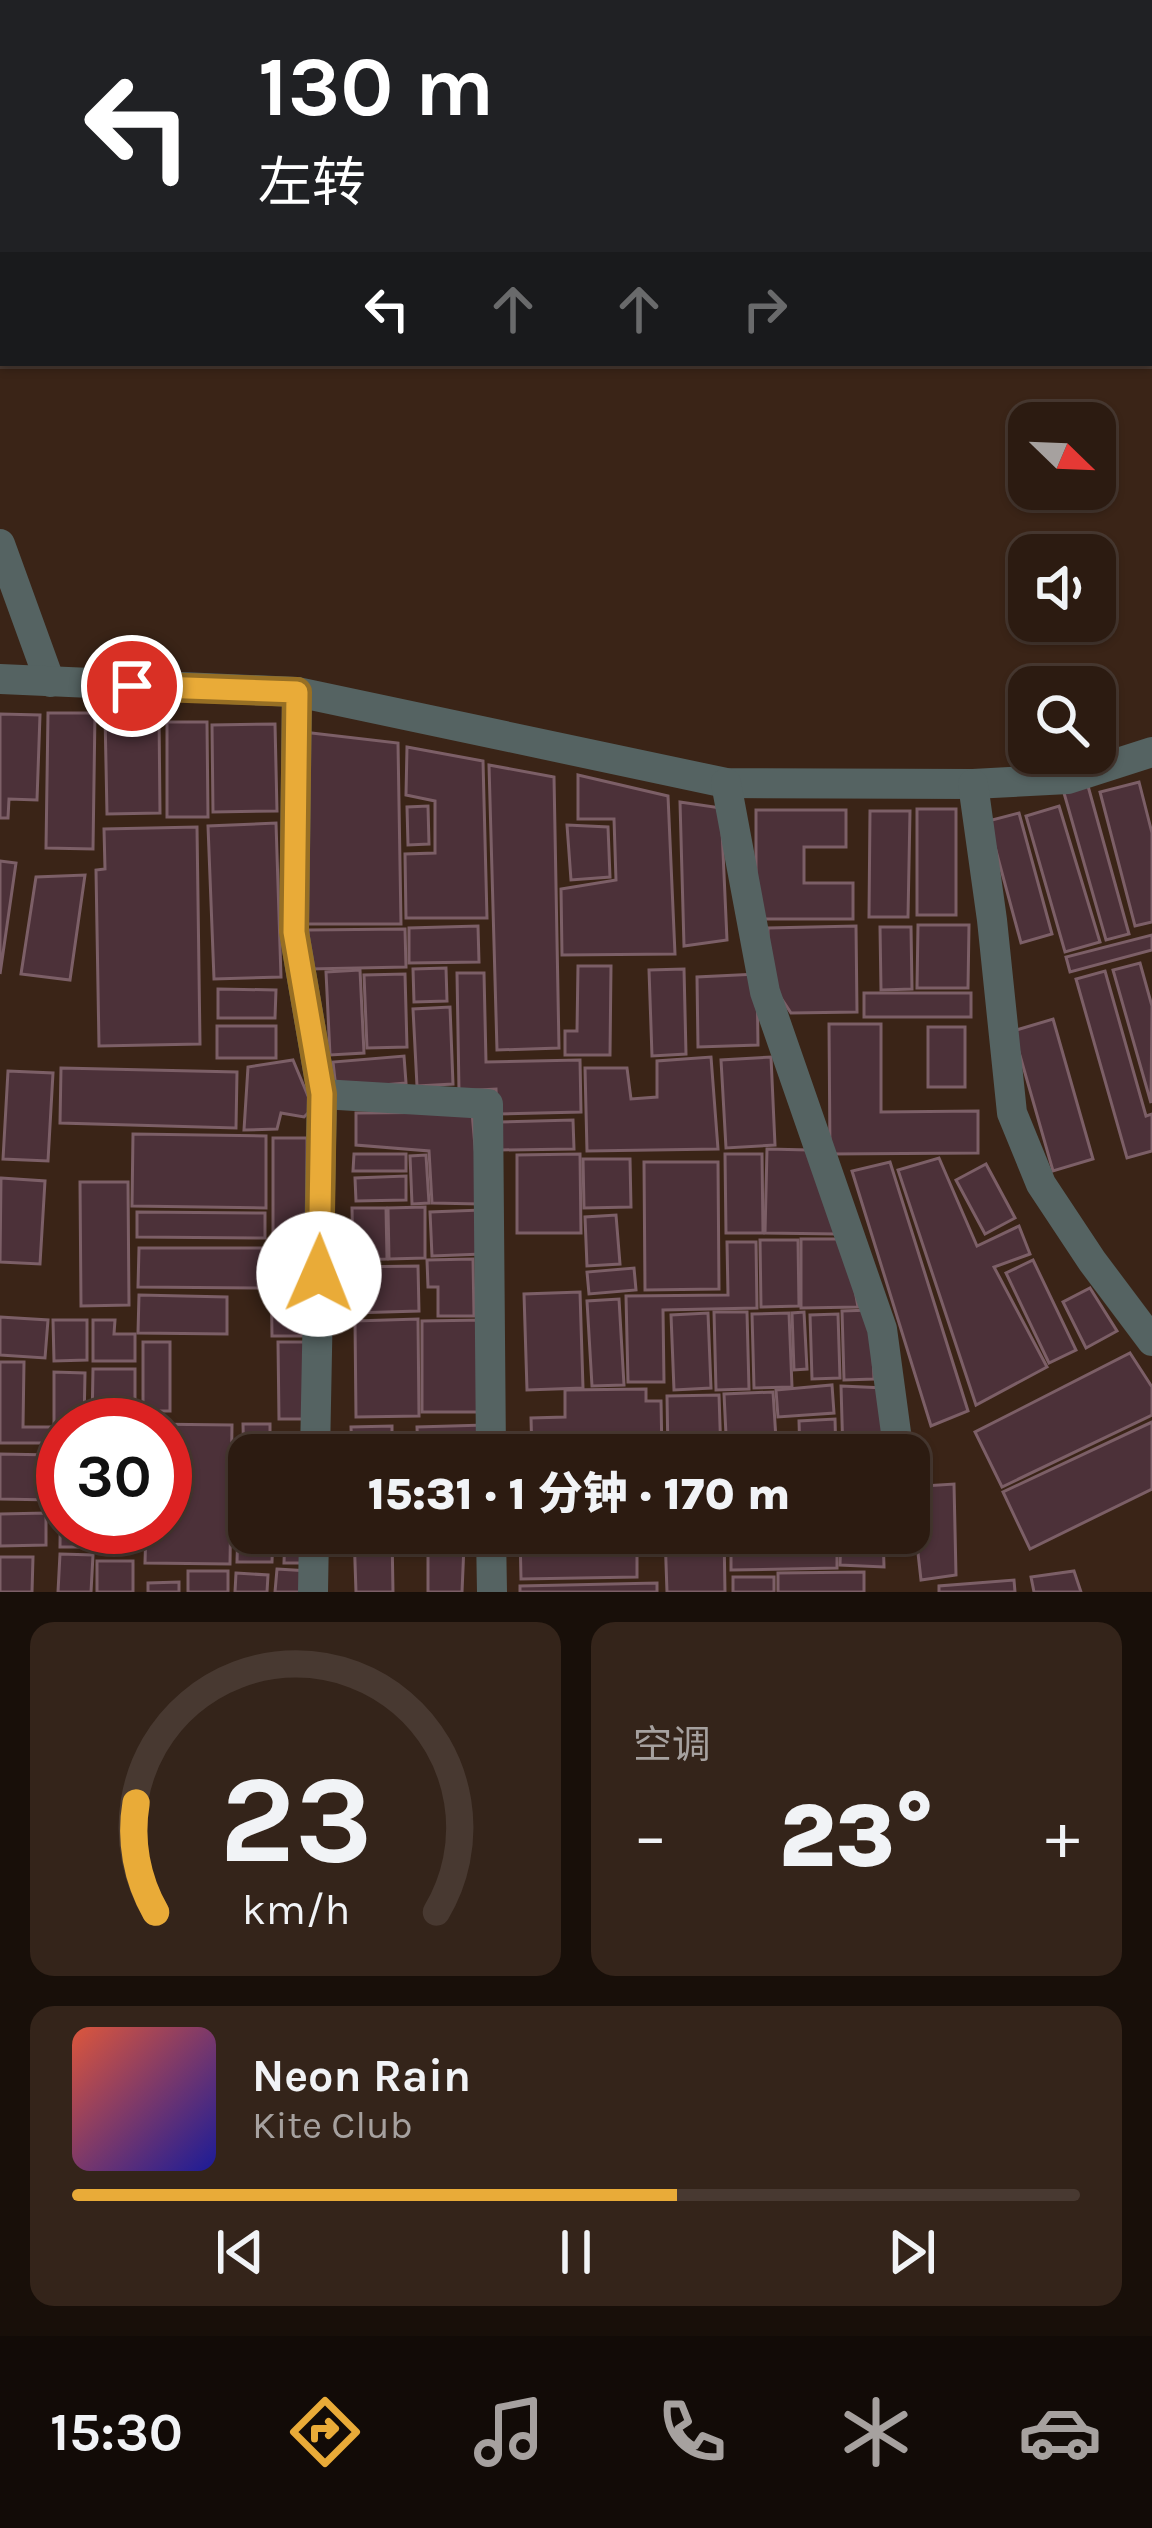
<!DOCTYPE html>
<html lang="zh">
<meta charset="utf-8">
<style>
:root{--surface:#2c1b11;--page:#34241a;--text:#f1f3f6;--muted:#a6a19f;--line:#483931;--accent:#e9ab38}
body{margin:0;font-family:Karla,"Noto Sans SC",sans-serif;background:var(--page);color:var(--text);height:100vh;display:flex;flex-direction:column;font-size:45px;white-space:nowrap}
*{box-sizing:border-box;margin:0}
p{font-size:39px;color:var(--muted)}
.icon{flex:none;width:66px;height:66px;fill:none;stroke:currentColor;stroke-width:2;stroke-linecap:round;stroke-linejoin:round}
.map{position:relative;height:1592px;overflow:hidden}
.side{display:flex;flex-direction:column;gap:30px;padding:30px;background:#180f09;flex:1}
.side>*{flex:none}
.guide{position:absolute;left:0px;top:0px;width:1152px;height:366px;box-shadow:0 3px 9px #0004,0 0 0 3px var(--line);background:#202124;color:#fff;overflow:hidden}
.needle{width:78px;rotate:113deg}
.tools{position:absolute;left:1008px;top:402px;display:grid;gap:24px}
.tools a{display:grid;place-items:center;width:108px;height:108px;border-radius:24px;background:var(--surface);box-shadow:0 3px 9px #0004,0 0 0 3px var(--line);font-size:60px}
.speed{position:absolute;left:36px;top:1398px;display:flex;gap:24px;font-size:60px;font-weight:700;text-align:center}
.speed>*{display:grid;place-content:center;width:156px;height:156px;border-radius:50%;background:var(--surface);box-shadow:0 3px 9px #0004,0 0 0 3px var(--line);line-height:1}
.speed .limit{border:18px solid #d22;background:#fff;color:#111}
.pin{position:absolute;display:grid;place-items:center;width:102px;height:102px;color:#fff;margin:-51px;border:6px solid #fff;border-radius:50%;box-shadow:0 3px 12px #0007}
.me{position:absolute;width:132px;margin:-66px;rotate:1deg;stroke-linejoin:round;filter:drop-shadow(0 0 9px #0008)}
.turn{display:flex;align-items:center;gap:42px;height:252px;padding:0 60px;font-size:54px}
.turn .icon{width:156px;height:156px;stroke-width:2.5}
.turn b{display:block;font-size:84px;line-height:102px}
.lanes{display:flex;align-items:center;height:114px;padding:0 60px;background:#0003;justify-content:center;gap:60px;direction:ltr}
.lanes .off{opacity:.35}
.big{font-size:90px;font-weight:800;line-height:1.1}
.side .tile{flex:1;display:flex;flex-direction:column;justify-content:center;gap:18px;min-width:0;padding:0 42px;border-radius:24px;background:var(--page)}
.side .dial{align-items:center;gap:0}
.dial svg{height:312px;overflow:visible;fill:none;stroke:var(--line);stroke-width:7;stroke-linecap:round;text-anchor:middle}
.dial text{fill:var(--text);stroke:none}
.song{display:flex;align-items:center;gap:36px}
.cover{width:144px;height:144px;border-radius:18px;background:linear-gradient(135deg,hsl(10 70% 55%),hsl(240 70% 35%))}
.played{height:12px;border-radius:6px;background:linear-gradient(90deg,var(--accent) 60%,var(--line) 60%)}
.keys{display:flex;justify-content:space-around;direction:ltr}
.heat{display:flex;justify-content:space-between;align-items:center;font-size:66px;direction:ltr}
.side .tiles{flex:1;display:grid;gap:30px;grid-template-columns:1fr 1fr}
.tile:last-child{grid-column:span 2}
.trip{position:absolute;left:228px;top:1434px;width:702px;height:120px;border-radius:24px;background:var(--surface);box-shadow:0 3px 9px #0004,0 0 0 3px var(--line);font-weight:800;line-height:120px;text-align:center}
.tabs{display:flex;height:192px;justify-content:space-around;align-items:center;background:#120b07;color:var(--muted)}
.tabs .icon{width:84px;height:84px}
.tabs .selected{color:var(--accent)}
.tabs b{font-size:54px;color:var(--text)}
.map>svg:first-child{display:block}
.building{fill:#4c3139;stroke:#7c5f67;stroke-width:3}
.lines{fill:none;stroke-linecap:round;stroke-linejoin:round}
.minor{stroke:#556362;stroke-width:30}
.route-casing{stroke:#976f24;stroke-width:30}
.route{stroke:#e9ab38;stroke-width:21}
</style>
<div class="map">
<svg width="1152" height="1592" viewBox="0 0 1152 1592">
<rect width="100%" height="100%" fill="#3a2417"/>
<g class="building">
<polygon points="48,713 95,713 93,849 46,848"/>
<polygon points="159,713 160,813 107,814 105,714"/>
<polygon points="0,714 40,715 37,800 9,799 8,818 0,818"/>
<polygon points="167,722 207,722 208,817 167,817"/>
<polygon points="275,724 277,811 213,812 212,725"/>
<polygon points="303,732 398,743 401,924 305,924"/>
<polygon points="407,747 483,761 487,918 406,918 405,854 435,853 435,801 406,795"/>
<polygon points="489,765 554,777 559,1048 497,1050"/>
<polygon points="578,775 668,796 675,954 562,955 561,889 616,880 614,819 578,819"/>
<polygon points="1139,782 1152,833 1152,922 1135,926 1100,792"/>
<polygon points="1088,786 1129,934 1106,940 1064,793"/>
<polygon points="680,802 721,808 727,940 684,946"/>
<polygon points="428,806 429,844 408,845 407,807"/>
<polygon points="1059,806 1100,942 1065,952 1026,816"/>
<rect x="917" y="809" width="39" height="106"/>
<polygon points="756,810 846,810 846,847 804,847 804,883 853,883 853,919 756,919"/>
<polygon points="870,811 910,811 908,917 869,917"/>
<polygon points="1019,813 1052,934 1021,943 988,821"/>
<polygon points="276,823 281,977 214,979 208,826"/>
<polygon points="567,825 608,827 610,877 571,880"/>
<polygon points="197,827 200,1044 99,1046 96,870 105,869 104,829"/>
<polygon points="0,861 16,863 0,974"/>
<polygon points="85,875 70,980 21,974 36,877"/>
<polygon points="918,925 969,925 968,988 917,988"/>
<polygon points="478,926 479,962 409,963 409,928"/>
<polygon points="856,926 857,1012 791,1013 768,978 768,928"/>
<polygon points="880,927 911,927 912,989 881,990"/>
<polygon points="405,929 406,967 309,969 308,930"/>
<polygon points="1152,935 1152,950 1070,972 1066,957"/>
<polygon points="1140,963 1152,1006 1151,1103 1113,970"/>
<polygon points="578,966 611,966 610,1055 565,1055 565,1031 577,1031"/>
<polygon points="446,968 447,1001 414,1002 413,969"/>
<polygon points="684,969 686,1054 652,1056 649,970"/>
<polygon points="360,970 364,1053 330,1055 326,972"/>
<polygon points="1105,971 1146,1116 1152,1114 1152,1151 1127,1158 1076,979"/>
<polygon points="457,973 484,973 486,1062 580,1060 581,1112 497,1114 496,1089 459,1091"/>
<polygon points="405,974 407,1047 367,1048 364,975"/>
<polygon points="757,974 758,1045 698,1047 697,977"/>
<polygon points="218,989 276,990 275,1018 218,1018"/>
<rect x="864" y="993" width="107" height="24"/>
<polygon points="450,1007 453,1084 417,1086 413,1009"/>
<polygon points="1053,1019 1093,1159 1053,1171 1013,1031"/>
<polygon points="829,1024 881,1024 881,1112 978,1111 978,1153 830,1154"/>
<rect x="217" y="1026" width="59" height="32"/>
<rect x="928" y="1027" width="37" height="60"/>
<polygon points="404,1056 406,1083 336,1089 333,1062"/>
<polygon points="711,1057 718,1149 587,1151 585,1068 627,1068 631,1099 657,1097 657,1061"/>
<polygon points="771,1057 775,1145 726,1148 721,1060"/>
<polygon points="293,1060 313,1108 304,1117 281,1113 277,1129 244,1130 248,1067"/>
<polygon points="61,1068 237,1072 236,1128 60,1123"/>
<polygon points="8,1071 53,1073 48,1161 3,1159"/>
<polygon points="472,1112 480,1204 432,1203 429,1151 356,1145 356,1113"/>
<polygon points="573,1120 574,1149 500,1150 500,1122"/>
<polygon points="133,1134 266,1136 266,1208 132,1206"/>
<rect x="273" y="1138" width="34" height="98"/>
<polygon points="767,1149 809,1150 837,1234 765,1233"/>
<polygon points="354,1154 406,1154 406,1171 353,1171"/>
<polygon points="580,1154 581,1233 517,1233 517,1155"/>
<polygon points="725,1154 762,1154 763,1233 726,1233"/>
<polygon points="426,1155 429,1203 412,1204 410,1156"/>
<polygon points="939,1158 977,1246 1019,1226 1030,1254 994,1267 1047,1367 976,1405 898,1170"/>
<polygon points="583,1159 630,1159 631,1207 584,1208"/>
<polygon points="644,1162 718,1162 719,1289 645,1290"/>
<polygon points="890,1162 968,1411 931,1426 852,1171"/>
<polygon points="986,1164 1015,1218 985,1234 956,1180"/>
<polygon points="406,1176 406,1200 356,1201 355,1178"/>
<polygon points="1,1178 45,1181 40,1264 0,1262"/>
<polygon points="80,1182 128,1182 129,1305 81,1306"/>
<polygon points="425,1207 425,1258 389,1259 388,1208"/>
<polygon points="352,1208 386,1208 387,1259 353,1260"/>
<polygon points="481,1210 482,1254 432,1256 430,1212"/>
<polygon points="137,1212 265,1213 265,1238 137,1237"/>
<polygon points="616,1215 620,1264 587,1266 585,1217"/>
<polygon points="801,1239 846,1239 858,1307 801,1308"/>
<polygon points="760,1240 798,1240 799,1306 761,1307"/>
<polygon points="727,1242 756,1242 757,1308 663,1310 664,1382 628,1382 626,1296 728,1295"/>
<polygon points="139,1248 263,1248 263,1288 138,1287"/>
<polygon points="271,1253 308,1253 308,1336 272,1336"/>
<polygon points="473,1259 474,1316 438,1316 438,1287 428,1287 427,1260"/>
<polygon points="1033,1260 1076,1350 1049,1363 1006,1273"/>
<polygon points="418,1266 419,1311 351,1313 350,1267"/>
<polygon points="634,1268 636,1290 589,1294 587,1272"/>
<polygon points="1090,1288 1117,1331 1086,1348 1063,1302"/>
<polygon points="580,1292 583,1388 527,1390 524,1294"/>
<polygon points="139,1295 227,1297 227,1334 138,1333"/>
<polygon points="619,1299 624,1385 592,1386 587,1301"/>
<polygon points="871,1310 874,1379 844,1380 842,1311"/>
<polygon points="714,1312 747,1312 749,1389 716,1390"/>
<polygon points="804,1312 807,1369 794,1370 792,1313"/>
<polygon points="708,1313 711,1388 674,1390 671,1315"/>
<polygon points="789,1313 792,1387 754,1388 752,1314"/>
<polygon points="838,1314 840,1378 812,1379 810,1315"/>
<polygon points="0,1317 48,1320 45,1358 0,1355"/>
<polygon points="418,1319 419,1416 356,1417 355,1321"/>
<polygon points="53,1320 87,1320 87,1360 54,1361"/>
<polygon points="93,1320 115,1320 114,1334 135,1334 135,1361 93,1361"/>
<polygon points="484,1320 484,1412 422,1412 422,1321"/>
<rect x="143" y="1342" width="27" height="69"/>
<polygon points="278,1342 308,1342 309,1419 279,1419"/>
<polygon points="1130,1353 1152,1387 1152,1415 1002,1487 975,1432"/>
<polygon points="0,1362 24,1362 23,1427 54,1427 54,1372 85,1373 84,1425 63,1425 63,1443 0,1443"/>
<polygon points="93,1369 135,1369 135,1425 92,1425"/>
<polygon points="832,1385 834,1413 778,1417 776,1390"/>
<polygon points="841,1386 885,1388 889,1455 843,1455"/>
<polygon points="646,1389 646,1401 661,1401 662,1455 532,1455 531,1418 565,1417 565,1390"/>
<polygon points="773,1392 777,1455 727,1455 724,1394"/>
<polygon points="719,1395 721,1455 668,1455 667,1396"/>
<polygon points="835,1419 836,1455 800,1455 799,1421"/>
<polygon points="1152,1422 1152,1489 1030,1549 1003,1492"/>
<polygon points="147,1424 232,1425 230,1564 145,1563 146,1527 165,1527 165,1425"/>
<polygon points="243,1424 270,1424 270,1455 249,1455 249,1467 244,1467"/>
<polygon points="485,1425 485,1455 418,1455 417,1427"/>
<polygon points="392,1426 392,1455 352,1455 351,1427"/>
<polygon points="289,1433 309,1434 309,1455 288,1455"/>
<polygon points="61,1453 63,1527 88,1527 87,1547 60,1547"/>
<polygon points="0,1454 52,1455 51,1500 0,1499"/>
<polygon points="954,1484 956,1575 921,1580 913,1508 909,1507 909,1487"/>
<polygon points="239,1493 249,1493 249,1533 273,1533 272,1562 237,1562"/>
<polygon points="46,1513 46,1545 0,1546 0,1514"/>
<polygon points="93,1527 133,1527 133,1550 93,1549"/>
<polygon points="285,1533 306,1533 305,1563 284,1563"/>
<polygon points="354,1533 392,1533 393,1592 356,1592"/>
<polygon points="428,1533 484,1533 484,1546 464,1545 462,1592 428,1592"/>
<polygon points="520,1533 663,1533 663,1534 637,1534 637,1577 521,1579"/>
<polygon points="724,1533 725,1592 667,1592 665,1534"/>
<polygon points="731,1533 775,1533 775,1552 802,1552 801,1533 837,1533 837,1568 731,1570"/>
<polygon points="841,1533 883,1533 884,1567 840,1565"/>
<polygon points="60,1554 93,1555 91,1592 58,1592"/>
<polygon points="0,1557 33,1557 32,1592 0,1592"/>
<rect x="97" y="1561" width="36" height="31"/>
<polygon points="277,1569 309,1571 308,1592 275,1592"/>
<rect x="188" y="1571" width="40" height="21"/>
<polygon points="1074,1571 1081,1592 1034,1592 1031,1577"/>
<polygon points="864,1572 864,1592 778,1592 778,1573"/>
<polygon points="236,1573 268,1575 267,1592 235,1592"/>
<rect x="733" y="1577" width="41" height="15"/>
<polygon points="1014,1580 1015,1592 939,1592 939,1586"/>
<polygon points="179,1582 179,1592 148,1592 148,1583"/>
<polygon points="657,1583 657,1592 520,1592 520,1586"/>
</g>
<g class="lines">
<g class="minor">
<polyline points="0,544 50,682"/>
<polyline points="0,679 297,692 726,783 973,784 1068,779 1152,752"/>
<polyline points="297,692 294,932 322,1094 315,1455"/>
<polyline points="726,783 765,992 882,1329 899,1455"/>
<polyline points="973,784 992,920 1012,1113 1041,1184 1092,1261 1152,1341"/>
<polyline points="322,1094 488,1104 491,1455"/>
<polyline points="491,1533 492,1592"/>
<polyline points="313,1592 314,1533"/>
</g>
</g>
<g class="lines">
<defs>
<polyline id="route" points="132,686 297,692 294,932 322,1094 319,1274"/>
</defs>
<use href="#route" class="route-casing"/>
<use href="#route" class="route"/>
</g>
</svg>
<div class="tools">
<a><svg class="needle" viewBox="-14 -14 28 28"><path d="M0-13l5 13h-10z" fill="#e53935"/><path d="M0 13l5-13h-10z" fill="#a6a19f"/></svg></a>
<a><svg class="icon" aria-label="sound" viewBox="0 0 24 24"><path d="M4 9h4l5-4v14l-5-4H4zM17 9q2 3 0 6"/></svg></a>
<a><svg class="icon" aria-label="search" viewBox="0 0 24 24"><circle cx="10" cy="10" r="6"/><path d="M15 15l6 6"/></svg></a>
</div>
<div class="speed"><div class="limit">30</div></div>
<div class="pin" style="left:132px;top:686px;background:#d93025"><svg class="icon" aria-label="arrive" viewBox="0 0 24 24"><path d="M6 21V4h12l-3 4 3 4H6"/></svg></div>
<svg class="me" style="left:319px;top:1274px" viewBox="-20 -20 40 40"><circle r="19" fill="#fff"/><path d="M0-13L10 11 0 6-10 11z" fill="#e9ab38"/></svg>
<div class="trip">15:31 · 1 分钟 · 170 m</div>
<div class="guide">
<div class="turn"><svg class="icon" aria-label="left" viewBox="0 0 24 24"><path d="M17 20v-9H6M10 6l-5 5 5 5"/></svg><div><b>130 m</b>左转</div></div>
<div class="lanes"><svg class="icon" aria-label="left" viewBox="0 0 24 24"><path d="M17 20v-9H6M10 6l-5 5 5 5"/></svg><svg class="icon off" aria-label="ahead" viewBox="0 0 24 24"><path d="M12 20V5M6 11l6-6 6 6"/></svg><svg class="icon off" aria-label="ahead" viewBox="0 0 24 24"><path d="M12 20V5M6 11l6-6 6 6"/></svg><svg class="icon off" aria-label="right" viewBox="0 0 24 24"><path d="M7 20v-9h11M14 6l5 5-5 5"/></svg></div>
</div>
</div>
<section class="side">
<div class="tiles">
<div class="tile dial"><svg viewBox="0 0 100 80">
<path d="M14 69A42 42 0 1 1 86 69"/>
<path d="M14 69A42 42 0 0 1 9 41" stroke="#e9ab38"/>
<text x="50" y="56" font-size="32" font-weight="700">23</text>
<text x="50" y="72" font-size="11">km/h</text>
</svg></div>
<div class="tile"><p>空调</p>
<div class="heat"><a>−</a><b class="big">23°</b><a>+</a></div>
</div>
<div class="tile">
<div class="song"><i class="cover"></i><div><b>Neon Rain</b><p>Kite Club</p></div></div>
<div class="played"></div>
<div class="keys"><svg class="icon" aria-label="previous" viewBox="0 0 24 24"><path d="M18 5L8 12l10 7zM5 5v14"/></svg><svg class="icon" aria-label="pause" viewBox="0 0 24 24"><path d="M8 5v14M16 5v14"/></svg><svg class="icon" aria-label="next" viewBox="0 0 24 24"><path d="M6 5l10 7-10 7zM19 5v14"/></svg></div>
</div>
</div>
</section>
<nav class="tabs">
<b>15:30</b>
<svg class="icon selected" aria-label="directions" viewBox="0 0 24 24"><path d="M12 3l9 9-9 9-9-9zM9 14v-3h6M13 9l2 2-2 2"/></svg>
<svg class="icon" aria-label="music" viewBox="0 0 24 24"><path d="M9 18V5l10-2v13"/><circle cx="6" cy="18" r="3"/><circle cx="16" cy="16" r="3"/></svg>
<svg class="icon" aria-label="phone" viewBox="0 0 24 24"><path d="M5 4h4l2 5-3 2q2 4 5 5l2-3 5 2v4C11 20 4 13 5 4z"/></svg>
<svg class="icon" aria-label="climate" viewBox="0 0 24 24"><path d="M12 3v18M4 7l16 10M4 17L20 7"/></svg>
<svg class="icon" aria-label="car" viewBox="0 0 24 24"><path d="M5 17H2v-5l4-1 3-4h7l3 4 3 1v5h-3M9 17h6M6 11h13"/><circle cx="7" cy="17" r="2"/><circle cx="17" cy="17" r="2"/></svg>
</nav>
